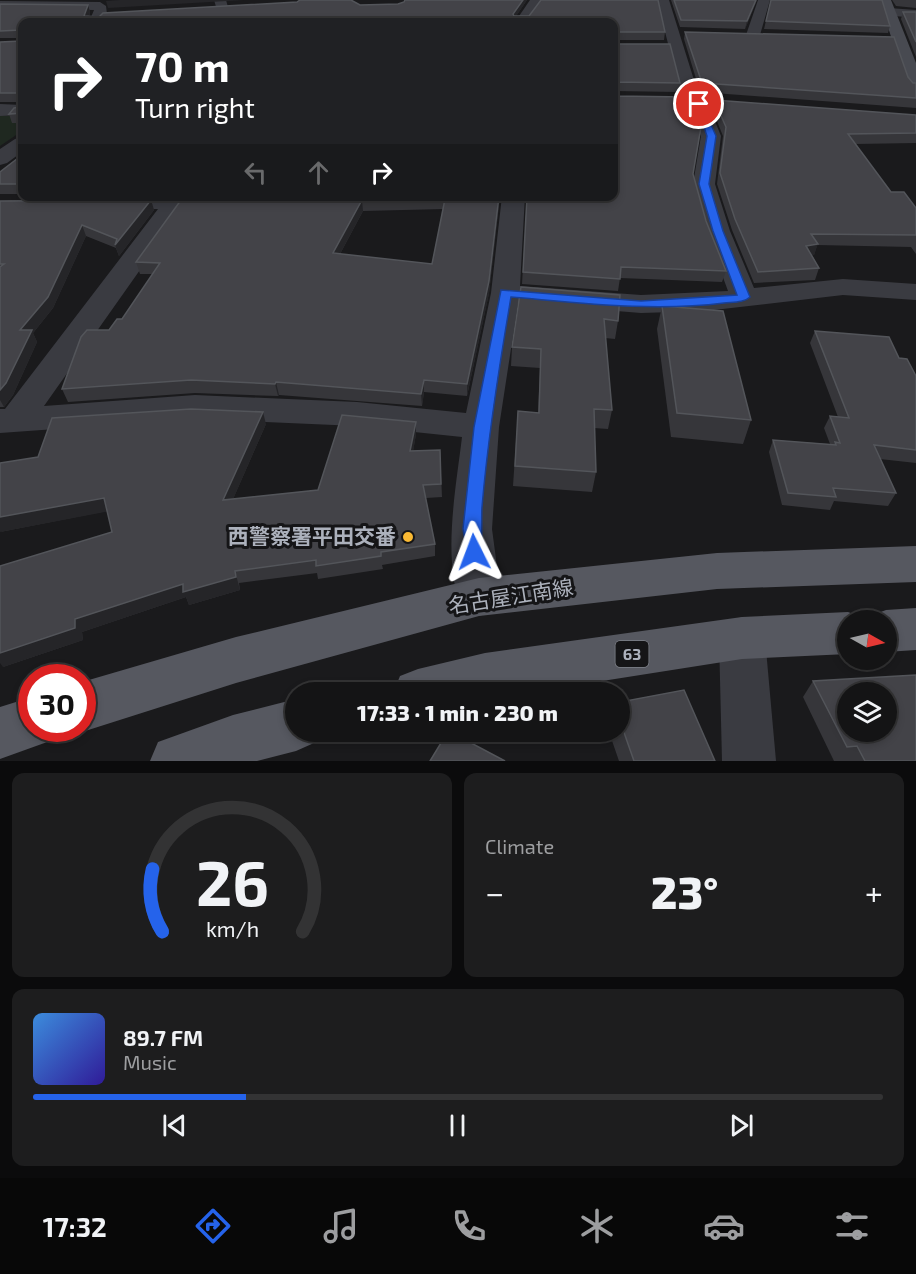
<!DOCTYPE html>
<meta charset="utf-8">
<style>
:root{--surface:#141415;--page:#1d1d1e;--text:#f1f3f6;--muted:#9d9ea0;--line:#333334;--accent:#2563eb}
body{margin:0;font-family:"Exo 2","Noto Sans JP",sans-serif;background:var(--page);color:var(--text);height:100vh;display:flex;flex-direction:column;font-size:22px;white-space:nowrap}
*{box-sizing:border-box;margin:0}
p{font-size:20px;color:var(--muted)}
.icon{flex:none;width:33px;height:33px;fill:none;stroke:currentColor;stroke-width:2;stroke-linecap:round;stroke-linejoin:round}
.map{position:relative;height:761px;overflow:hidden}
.details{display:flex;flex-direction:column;gap:12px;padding:12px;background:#0b0b0c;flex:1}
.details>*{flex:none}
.banner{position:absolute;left:18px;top:18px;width:600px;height:183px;border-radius:12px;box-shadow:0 3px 9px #0003,0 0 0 2px var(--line);background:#202124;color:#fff;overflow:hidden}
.needle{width:39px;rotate:98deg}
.tools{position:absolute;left:837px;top:610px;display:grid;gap:12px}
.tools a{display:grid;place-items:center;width:60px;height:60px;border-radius:50%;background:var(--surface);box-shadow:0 3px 9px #0003,0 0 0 2px var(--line);font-size:30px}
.speed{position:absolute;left:18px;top:664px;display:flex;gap:12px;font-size:30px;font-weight:700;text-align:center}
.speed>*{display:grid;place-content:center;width:78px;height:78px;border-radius:50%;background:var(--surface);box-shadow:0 3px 9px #0003,0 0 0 2px var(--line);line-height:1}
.speed .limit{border:9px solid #d22;background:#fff;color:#111}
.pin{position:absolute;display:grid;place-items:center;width:51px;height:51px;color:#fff;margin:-26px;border:3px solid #fff;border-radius:50%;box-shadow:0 2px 6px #0007}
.me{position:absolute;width:66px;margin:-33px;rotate:357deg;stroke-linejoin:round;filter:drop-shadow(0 0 4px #0008)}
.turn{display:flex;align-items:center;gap:21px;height:126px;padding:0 18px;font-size:27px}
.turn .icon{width:78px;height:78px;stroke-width:2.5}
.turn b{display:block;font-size:42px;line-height:51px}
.lanes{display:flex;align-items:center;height:57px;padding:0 18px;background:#0003;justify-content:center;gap:30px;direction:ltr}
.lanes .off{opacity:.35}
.big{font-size:45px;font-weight:800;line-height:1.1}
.details .widget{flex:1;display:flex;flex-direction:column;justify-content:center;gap:9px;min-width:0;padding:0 21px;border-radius:12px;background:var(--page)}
.details .dial{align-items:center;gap:0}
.dial svg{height:156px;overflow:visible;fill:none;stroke:var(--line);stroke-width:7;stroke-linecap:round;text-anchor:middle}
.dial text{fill:var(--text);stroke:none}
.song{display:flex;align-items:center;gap:18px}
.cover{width:72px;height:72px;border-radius:9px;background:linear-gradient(135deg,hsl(210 70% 55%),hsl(250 70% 35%))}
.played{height:6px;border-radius:3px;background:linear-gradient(90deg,var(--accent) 25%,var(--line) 25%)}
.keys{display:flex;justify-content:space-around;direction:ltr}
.heat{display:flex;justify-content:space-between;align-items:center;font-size:33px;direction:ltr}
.details .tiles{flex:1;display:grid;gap:12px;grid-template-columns:1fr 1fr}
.widget:last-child{grid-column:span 2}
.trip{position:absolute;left:285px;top:682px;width:345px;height:60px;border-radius:30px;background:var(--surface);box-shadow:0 3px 9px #0003,0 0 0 2px var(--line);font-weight:800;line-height:60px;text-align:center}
.tabs{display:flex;height:96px;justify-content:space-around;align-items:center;background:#080808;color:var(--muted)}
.tabs .icon{width:42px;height:42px}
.tabs .current{color:var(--accent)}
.tabs b{font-size:27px;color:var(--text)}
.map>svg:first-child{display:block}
.green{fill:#1f2820}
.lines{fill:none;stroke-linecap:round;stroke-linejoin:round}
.minor{fill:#3a3b41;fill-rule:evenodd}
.secondary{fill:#484a51;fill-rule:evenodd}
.primary{fill:#565860;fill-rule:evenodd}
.wall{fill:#36363a;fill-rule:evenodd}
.shaded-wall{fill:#252528}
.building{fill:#434348;stroke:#53555a;stroke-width:1.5;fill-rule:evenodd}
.route{fill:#2563eb;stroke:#184099;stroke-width:1.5}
.poi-dot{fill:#fab933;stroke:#151517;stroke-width:2}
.labels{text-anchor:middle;stroke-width:6;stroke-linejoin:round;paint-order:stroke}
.shield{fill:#151517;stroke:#7f828a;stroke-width:1.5}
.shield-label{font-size:16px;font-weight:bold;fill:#acb1bc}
.near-poi-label{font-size:21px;font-weight:bold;fill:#acb1bc;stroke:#151517;text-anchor:end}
.near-street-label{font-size:21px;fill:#acb1bc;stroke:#151517}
</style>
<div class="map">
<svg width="916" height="761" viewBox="0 0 916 761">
<rect width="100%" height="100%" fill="#1a1a1c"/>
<polygon class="green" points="0,116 22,116 22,131 0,146"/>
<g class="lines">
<g class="minor">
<polygon points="214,0 226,0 228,7 222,11 217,10"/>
<polygon points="530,0 542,0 527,22 515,22"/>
<path d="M657,0H669L699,96L708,104L721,136L715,184L730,231L754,288L843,279L916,284V300L843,295L705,311L641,313L518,303L499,427L492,529L501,597L495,611L479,616L463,611C441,564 456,488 462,437L357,426L195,419L0,433V409H5L158,209L107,210L99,208L95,203L99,198L105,196H232L235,201L231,206L183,209L44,406L195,395L357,402L466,413L491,293L502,196H525L520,286L641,295L728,291L706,231L693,184L701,136L691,107L682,99Z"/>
<polygon points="758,0 770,0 760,35 753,39 746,35"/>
<polygon points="0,1 100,2 106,6 107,14 101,22 89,22 94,10 0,9"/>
<polygon points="889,8 916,10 916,18 884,15 882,12 884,9"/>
<polygon points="0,104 22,105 22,115 0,116"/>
<polygon points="22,137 22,152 7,163 0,165 0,149 15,139"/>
<polygon points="742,617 759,623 765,638 776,761 722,761 719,638 725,623"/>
</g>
<polygon class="secondary" points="879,0 891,0 916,63 916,90 910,89 907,85"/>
<g class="primary">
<polygon points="916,546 916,582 717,589 479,616 236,683 82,732 75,729 82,729 82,682 236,637 479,578 717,553"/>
<polygon points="916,608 916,650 886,652 886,621 867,621 870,616 886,610"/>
<polygon points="848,612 864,618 866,621 848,621 848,654 742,659 526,693 393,693 400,676 418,669 485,653 742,617"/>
<polygon points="32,697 32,729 55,729 50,741 0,759 0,707"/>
<polygon points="296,699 296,732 319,732 314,743 296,751 257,761 150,761 158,742 233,715"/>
</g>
</g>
<g class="wall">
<polygon points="527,0 516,16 665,32 664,40 614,40 22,22 22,123 12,123 9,114 20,107 21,102 0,102 0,42 21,41 21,38 0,38 0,4 88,5 90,12 89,17 99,17 356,3 360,5"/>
<polygon points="671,0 757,0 745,29 680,27"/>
<polygon points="771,0 890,26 888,33 764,29"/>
<polygon points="892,0 916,0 916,8 896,6"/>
<polygon points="903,12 916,12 916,57 901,19"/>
<polygon points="685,32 908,77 913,83 916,83 916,108 700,92 684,39"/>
<polygon points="614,43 680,83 678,92 614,91"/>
<polygon points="714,100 916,115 916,143 855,144 891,192 916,208 916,254 911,247 817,245 814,255 812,255 819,268 815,280 754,283 732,230 717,184 723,136 712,109"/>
<polygon points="22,156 22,194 0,194 0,172"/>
<polygon points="693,174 706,221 726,271 722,282 620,278 618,291 522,284 527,196"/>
<path d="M355,196H500L489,293L467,396L424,392L422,406L279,395L278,396L195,393L68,402L62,389L109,330L122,319L153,274H140L136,262ZM443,209L432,264L340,254L363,211Z"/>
<polygon points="151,200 154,210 119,256 116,248 86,236 53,308 33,333 37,342 13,395 4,407 0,407 0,201"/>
<polygon points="521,287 618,321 615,339 605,338 612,410 608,429 594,428 596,472 592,492 513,486 518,411 538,413 540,368 511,366 512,347"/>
<polygon points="662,306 751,420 743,444 671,437 657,329"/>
<polygon points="815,331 899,358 916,376 916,463 880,459 896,493 888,506 834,501 830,510 782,505 769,452 773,440 830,444 824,428 830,416 838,417 810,343"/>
<polygon points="416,422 416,434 413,451 440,450 442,497 426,498 435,544 435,556 382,565 383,569 318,579 317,573 239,583 240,590 189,605 186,597 82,632 83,640 3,667 112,532 107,511 0,532 266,424 233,499 318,490"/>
<polygon points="813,681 916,761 834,761 803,697"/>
<polygon points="620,702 715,761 619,761 609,732 620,732"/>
</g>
<g class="shaded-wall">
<polygon points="120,0 244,0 108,8 106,1"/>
<polygon points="523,0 527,0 513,21 513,14"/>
<polygon points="756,0 757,0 745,29 747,21"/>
<polygon points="88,5 90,12 87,22 84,16"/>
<polygon points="499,196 500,196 489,293 467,396 467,384"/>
<polygon points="151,200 154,210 119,256 115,245"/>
<polygon points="362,200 363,211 334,265 333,253"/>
<polygon points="82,225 86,236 53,308 33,333 37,342 13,395 4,407 0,400 0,390 20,330"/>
<polygon points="818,244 814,255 802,257 806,246"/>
<polygon points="424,380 424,392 422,406 421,394"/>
<polygon points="276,382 279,395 278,396 275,384"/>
<polygon points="263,412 266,424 227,513 223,500"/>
<polygon points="416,422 416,434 411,464 410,451"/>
<polygon points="104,498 110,511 0,532 0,517"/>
<polygon points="235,571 240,590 189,605 186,597 82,632 83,640 3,667 0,663 0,653 75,619 183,584"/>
</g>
<g class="building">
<polygon points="300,0 351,0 360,5 398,4 404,2 405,0 523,0 513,14 514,16 529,16 541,0 658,0 665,32 615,32 614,39 614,22 22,22 22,93 0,93 0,42 21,41 21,30 0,31 0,4 88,5 84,16 99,17 103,13 297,2"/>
<polygon points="674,0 756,0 747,21 681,20"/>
<polygon points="771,0 882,0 890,26 766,21"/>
<polygon points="903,12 916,12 916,42"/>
<polygon points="685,32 894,37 908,77 913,83 916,83 916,98 702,83"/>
<polygon points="614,43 615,44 670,44 680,83 615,82 614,84"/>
<polygon points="614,95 615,96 688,97 691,99 701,127 693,174 706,221 726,271 621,267 620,279 523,272 527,196 614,196"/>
<polygon points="22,100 22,113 9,114 14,108 20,107 21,102"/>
<polygon points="714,100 916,115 916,133 848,134 891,192 904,192 916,208 916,235 811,234 818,244 806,246 819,268 758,272 735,219 720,173 726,127"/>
<polygon points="22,155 22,184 0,184 0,172"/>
<path d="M355,196H499L489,281L467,384L424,380L421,394L276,382L275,384L191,380L62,389L81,337L87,330H109L117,319H122L160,263L136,262L181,200L351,198ZM445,199L432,264L333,253L362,200Z"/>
<polygon points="151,200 115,245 117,239 82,225 48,297 20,330 32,330 6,383 0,390 0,267 4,264 0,264 0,201"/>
<polygon points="521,287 620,295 618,321 604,319 612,410 594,409 596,472 515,466 518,411 539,413 541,349 512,347"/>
<polygon points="662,306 723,311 751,420 677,413"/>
<polygon points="815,331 889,337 899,358 907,359 916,376 916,450 874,445 896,493 833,488 836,497 788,493 773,440 836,445 835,442 840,443 830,416 849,418"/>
<polygon points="191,409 263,412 223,500 318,490 342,415 416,422 410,451 440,450 441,484 423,485 435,544 381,552 381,556 316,566 316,560 235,571 236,577 183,592 183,584 75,619 75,628 0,653 0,566 112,532 104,498 0,517 0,463 38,457 52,418"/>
<path d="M916,675V761H865L857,746L847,747L813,681ZM848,693H886V732H848Z"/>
<polygon points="684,690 715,761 634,761 620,721 620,702"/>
<polygon points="456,735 505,761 430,761 444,738"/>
</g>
<path class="route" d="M696,103L702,104L716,136L709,184L723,231L750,297C744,303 733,302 724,303C653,312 582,303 511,297C499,367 488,436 482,507C481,518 483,551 480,557L474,559L468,557L463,529L474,427L501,290L641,301L737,295L713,231L699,184L707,136Z"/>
<circle class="poi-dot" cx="408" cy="537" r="6"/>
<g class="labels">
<rect class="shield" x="615.5" y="641" width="33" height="26" rx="4.5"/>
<g class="shield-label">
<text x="632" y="660">63</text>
</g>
<g class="near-poi-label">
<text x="396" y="544">西警察署平田交番</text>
</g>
<g class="near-street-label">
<text transform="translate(511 597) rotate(-9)" y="7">名古屋江南線</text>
</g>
</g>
</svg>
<div class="tools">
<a><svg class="needle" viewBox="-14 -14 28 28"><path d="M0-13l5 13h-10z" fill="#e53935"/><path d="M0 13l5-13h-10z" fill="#9d9ea0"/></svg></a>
<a><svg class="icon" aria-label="layers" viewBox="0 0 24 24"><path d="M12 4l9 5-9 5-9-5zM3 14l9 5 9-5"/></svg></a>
</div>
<div class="speed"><div class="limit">30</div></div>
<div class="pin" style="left:699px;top:104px;background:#d93025"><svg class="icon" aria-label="arrive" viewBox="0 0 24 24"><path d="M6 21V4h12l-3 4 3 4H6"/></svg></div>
<svg class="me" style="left:474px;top:552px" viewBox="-20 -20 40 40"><path d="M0-17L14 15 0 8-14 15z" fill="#2563eb" stroke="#fff" stroke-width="4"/></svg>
<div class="trip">17:33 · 1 min · 230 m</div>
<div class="banner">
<div class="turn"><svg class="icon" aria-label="right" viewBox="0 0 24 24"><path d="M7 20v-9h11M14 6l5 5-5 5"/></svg><div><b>70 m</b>Turn right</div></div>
<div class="lanes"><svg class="icon off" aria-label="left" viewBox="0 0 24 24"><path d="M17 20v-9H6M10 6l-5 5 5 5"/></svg><svg class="icon off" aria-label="ahead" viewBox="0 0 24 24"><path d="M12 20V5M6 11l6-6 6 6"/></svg><svg class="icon" aria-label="right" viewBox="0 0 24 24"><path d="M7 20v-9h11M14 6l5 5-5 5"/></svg></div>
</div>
</div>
<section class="details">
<div class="tiles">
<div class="widget dial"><svg viewBox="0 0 100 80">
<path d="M14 69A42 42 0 1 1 86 69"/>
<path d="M14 69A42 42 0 0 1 9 37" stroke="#2563eb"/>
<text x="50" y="56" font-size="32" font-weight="700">26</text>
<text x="50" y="72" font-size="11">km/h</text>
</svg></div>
<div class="widget"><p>Climate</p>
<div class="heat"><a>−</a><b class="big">23°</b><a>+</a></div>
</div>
<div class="widget">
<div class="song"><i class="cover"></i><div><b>89.7 FM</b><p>Music</p></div></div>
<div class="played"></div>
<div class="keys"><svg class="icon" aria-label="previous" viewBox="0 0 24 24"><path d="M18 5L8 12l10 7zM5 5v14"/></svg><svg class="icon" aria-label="pause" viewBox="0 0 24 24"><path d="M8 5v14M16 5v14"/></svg><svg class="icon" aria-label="next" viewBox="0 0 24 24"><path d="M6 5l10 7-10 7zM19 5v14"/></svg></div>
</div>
</div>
</section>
<nav class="tabs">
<b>17:32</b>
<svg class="icon current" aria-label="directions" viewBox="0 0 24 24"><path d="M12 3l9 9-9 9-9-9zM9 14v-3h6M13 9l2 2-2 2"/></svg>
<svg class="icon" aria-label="music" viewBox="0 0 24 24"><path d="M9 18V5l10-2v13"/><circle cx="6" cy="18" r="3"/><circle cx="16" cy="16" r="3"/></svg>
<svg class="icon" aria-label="phone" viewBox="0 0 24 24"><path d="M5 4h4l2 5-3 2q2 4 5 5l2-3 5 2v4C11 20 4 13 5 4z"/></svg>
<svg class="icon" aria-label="climate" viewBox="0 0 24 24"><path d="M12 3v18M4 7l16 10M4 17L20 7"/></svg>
<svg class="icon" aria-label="car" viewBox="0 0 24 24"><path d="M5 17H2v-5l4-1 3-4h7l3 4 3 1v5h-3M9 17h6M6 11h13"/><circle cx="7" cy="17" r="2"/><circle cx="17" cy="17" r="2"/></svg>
<svg class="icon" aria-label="filters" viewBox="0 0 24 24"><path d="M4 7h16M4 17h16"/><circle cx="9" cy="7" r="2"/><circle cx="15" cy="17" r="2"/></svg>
</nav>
